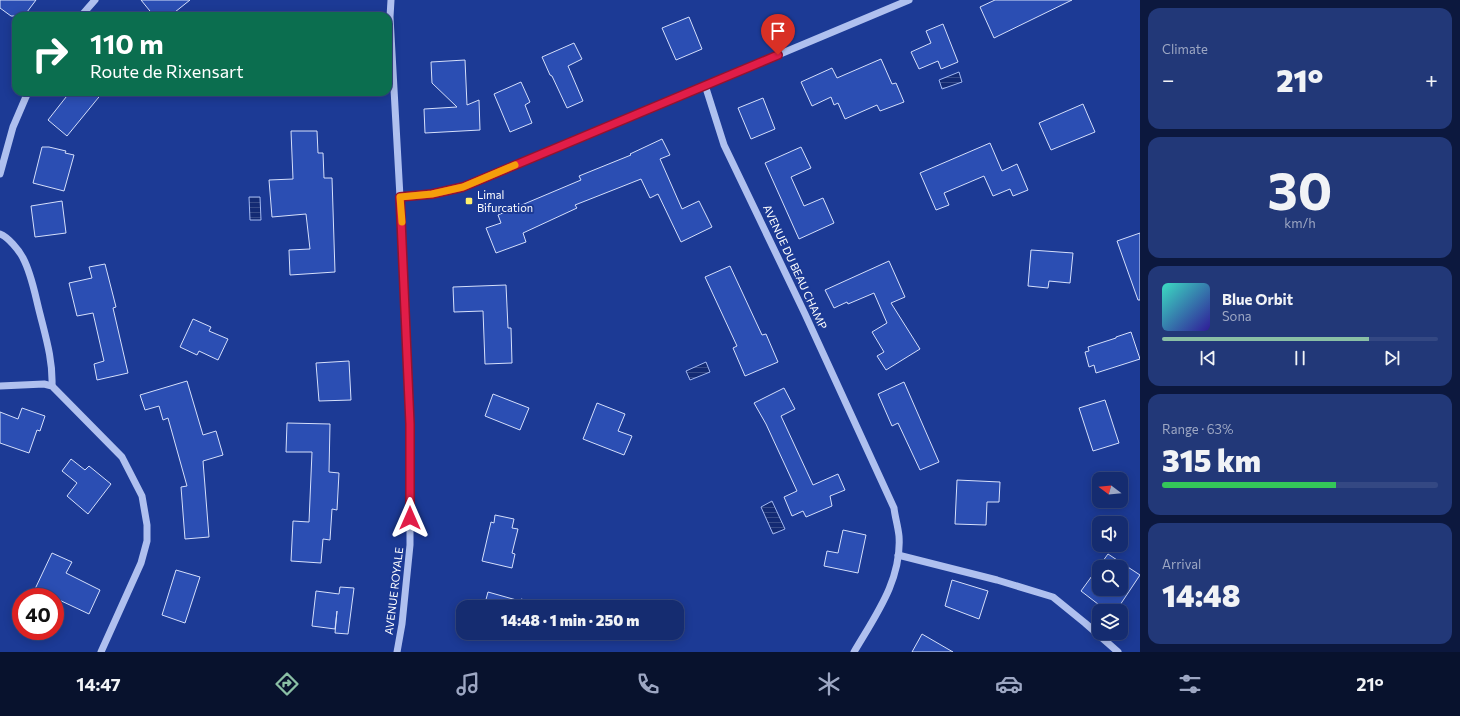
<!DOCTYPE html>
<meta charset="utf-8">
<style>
:root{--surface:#152c70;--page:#223878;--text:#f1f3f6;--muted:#9da7c3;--line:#344883;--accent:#8abfa5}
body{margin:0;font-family:Commissioner,sans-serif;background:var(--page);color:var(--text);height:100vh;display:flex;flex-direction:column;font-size:15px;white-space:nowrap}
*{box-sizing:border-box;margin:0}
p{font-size:13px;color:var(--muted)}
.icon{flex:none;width:22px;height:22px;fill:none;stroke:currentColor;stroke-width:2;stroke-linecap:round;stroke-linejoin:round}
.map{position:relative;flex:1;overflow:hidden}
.details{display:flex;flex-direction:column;gap:8px;padding:8px;background:#0c183e;width:320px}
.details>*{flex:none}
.hud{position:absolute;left:12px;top:12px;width:380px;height:84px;border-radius:12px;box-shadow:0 2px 10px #0003,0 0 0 1px var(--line);background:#0b6e4f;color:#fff;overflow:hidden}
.needle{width:26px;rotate:286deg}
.controls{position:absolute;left:1092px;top:472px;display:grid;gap:8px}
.controls a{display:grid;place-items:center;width:36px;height:36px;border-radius:8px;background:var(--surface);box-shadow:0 2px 10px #0003,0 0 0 1px var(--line);font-size:20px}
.speed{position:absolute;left:12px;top:588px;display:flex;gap:8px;font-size:20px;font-weight:700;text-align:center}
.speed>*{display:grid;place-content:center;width:52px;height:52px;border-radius:50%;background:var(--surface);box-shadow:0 2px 10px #0003,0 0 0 1px var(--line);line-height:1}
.speed .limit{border:6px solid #d22;background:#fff;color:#111}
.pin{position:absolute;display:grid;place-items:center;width:34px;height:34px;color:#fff;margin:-41px -17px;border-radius:50% 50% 50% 0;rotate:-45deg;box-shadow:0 0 4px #0007}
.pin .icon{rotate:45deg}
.me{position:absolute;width:44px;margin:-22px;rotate:0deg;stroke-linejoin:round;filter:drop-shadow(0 0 3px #0008)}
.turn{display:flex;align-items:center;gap:14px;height:84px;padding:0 12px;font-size:18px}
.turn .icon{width:52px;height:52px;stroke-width:2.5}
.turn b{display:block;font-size:28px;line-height:34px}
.big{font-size:30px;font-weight:800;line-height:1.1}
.details .tile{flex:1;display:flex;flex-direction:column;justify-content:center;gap:6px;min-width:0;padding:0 14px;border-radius:12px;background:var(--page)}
.details .dial{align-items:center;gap:0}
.dial b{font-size:52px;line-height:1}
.song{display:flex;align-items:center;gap:12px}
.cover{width:48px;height:48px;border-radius:6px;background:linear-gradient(135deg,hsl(170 70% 55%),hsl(250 70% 35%))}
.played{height:4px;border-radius:2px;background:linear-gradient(90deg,var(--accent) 75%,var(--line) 75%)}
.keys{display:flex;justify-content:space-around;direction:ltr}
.heat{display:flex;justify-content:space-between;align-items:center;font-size:22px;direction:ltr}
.charge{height:6px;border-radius:3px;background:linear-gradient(90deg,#34c759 63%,var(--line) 0)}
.trip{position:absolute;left:456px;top:600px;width:228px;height:40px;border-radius:12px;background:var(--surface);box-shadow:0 2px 10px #0003,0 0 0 1px var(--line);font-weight:800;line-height:40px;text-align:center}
.tab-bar{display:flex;height:64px;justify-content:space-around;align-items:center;background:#08122d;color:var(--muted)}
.tab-bar .icon{width:28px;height:28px}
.tab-bar .on{color:var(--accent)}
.tab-bar b{font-size:18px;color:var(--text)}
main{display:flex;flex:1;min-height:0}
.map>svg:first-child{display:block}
.water{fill:url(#water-rules);stroke:#a2b8f1}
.building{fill:#2b4eb3;stroke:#d5dffb;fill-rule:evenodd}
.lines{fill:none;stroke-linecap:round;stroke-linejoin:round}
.minor{stroke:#afc0ef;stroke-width:7}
.route-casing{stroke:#92132f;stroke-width:10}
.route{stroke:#e11d48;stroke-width:7}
.slow{stroke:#f59e0b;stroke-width:7}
.poi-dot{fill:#fff06d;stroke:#1c3a95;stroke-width:1.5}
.labels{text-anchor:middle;stroke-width:4;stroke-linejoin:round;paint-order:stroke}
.poi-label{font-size:11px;fill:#fff;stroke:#1c3a95;text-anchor:start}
.street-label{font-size:11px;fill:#fff;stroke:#1c3a95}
</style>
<main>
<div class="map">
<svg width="1140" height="652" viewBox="0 0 1140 652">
<defs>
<pattern id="water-rules" width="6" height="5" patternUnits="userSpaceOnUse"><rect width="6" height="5" fill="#132a73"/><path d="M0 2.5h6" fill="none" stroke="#364a88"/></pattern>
</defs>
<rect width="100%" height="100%" fill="#1c3a95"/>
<g class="water">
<polygon points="959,72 962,82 942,89 939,80"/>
<polygon points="249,197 260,197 261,220 250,220"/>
<polygon points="706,362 710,372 690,380 686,371"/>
<polygon points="772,501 785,529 773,534 761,507"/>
</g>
<g class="building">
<polygon points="0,0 36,0 24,16 11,16 0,8"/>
<polygon points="141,0 190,0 170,16 154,16"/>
<polygon points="995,0 1072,0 994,38 980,7"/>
<polygon points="689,17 702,49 676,60 662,28"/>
<polygon points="943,24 958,62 941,69 938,61 919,69 911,52 931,43 926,31"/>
<polygon points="574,43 582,59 568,66 583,101 567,108 552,76 550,75 542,57"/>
<polygon points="881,59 892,84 896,83 904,102 880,111 877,105 845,119 838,103 834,105 831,97 812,106 801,82 832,68 837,78"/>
<polygon points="465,60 467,105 479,100 480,130 425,133 424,109 457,107 432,83 431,62"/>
<polygon points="521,82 530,102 525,105 532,123 510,132 494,94"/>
<polygon points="70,92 103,92 67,136 48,120"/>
<polygon points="763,98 775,129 751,139 738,108"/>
<polygon points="1083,104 1095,132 1051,150 1039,123"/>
<polygon points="291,131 317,131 318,153 323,153 324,178 332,178 335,272 290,275 289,250 310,249 306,214 272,217 269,180 293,179"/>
<polygon points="662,139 670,155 660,159 682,209 699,201 712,227 681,242 658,194 650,198 641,179 575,205 577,208 523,233 526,242 496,253 486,228 501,223 498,215 581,180 579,176 631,155 630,154"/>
<polygon points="990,143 1002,171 1017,164 1028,190 1013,196 1010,189 993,196 984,176 944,193 949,205 936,210 920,173"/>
<polygon points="42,147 49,147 66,151 65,153 74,155 64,191 33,183"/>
<polygon points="801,147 811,168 791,177 804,206 823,198 834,223 799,239 765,163"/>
<polygon points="62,201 66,233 35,237 31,206"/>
<polygon points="1140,233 1140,300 1138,300 1117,241"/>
<polygon points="1031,250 1073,253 1070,283 1049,281 1048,288 1028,286"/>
<polygon points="889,261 905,297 891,303 920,349 886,370 877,356 884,352 872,332 887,323 874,293 848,304 847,302 834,308 825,290"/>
<polygon points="105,264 116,307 113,308 128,373 97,380 94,364 104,361 93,313 77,316 69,283 92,278 89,267"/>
<polygon points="730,266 762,335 766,334 778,362 745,376 733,348 737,346 705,277"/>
<polygon points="506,285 508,328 511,328 512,363 485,364 483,311 454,312 453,287"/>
<polygon points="193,319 211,327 209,331 228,339 218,360 199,351 197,355 180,347"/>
<polygon points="1131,332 1140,359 1096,373 1094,365 1089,367 1085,352 1089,351 1088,347 1116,338 1116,337"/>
<polygon points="349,361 351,400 319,401 316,363"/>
<polygon points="187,381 203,435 216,431 223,455 203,461 209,537 185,539 181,487 187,486 168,418 163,420 159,406 145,410 140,395"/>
<polygon points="904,382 939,462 920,470 898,423 892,426 878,394"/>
<polygon points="784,388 795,409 781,416 813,485 838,474 845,490 830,496 832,506 806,517 803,511 792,516 784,497 797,491 766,424 754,403"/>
<polygon points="493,394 529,408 520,430 485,416"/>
<polygon points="1105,400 1119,443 1093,451 1079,408"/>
<polygon points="597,403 625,414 618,431 632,436 624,455 583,439"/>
<polygon points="22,408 45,416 40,431 37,430 29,453 0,443 0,412 18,419"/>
<polygon points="287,423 330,424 329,472 339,473 337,510 332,509 330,540 323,539 321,563 291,561 293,521 309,522 312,452 286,452"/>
<polygon points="71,459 85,470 89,466 111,484 88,514 67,496 77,483 62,471"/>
<polygon points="957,480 1000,482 999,502 987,502 986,525 955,524"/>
<polygon points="495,515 514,519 512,528 518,529 512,553 515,554 512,568 482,561 491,522 494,523"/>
<polygon points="843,530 866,535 858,573 824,566 827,551 838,553"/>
<polygon points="52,553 72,562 66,573 100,590 89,614 55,598 55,597 52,597 35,589"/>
<path d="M1108,554L1140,575L1116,611H1107L1081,591ZM1099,567H1121V589H1099Z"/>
<polygon points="176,570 200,577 185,623 162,615"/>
<polygon points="952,580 988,591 979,619 945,606"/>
<polygon points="340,587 354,588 348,634 335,633 337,611 335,629 312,626 316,591 339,594"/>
<polygon points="488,592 520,601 521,599 546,606 484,607"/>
<polygon points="497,633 517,633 515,638"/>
<polygon points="922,634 953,652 912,652"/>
</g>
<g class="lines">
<g class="minor">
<polyline points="391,0 390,17 400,197 410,424 410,545 402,624 397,652"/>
<polyline points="81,16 95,0"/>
<path d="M705,85L724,145L805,314L894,508C895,517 898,526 899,536C902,580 875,616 854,652"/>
<polyline points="0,174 13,127 28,92"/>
<polyline points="400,197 432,194 463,187 909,0"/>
<path d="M0,234C8,237 19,250 23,258C32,275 35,295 40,314C46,338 53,361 52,386"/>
<polyline points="0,386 44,384 52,386 122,457 142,496 147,525 147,541 141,563 101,652"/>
<polyline points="898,555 997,580 1053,597 1085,623 1118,652"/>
</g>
</g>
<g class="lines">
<defs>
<polyline id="route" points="410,518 410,424 400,197 432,194 463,187 778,55"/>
</defs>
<use href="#route" class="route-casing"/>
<use href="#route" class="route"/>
<polyline class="slow" points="402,222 400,197 432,194 463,187 515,165"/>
</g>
<rect class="poi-dot" x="465" y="197" width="8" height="8" rx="2"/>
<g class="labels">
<g class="poi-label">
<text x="477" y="199">Limal<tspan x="477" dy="13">Bifurcation</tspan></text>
</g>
<g class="street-label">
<text transform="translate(795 267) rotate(65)" y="4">AVENUE DU BEAU CHAMP</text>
<text transform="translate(394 591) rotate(-83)" y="4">AVENUE ROYALE</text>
</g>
</g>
</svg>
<div class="controls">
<a><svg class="needle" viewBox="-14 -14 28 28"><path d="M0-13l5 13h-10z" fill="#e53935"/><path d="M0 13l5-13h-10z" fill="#9da7c3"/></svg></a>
<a><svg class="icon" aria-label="sound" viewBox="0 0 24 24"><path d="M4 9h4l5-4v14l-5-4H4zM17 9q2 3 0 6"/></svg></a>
<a><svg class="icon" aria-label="search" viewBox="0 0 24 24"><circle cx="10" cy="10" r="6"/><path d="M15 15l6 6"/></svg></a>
<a><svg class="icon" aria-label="layers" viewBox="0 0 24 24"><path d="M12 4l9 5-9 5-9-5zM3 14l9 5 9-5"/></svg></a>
</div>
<div class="speed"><div class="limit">40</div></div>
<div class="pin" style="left:778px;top:55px;background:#d93025"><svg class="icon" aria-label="arrive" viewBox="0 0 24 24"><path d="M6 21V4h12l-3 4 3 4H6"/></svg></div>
<svg class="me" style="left:410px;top:518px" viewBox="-20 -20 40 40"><path d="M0-17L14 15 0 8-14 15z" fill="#e11d48" stroke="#fff" stroke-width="4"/></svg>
<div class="trip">14:48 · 1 min · 250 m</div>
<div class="hud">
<div class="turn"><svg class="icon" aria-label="right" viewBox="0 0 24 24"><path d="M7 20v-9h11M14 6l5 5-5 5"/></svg><div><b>110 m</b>Route de Rixensart</div></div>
</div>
</div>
<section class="details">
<div class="tile"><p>Climate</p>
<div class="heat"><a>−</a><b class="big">21°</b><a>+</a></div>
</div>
<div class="tile dial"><b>30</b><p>km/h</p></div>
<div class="tile">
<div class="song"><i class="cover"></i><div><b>Blue Orbit</b><p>Sona</p></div></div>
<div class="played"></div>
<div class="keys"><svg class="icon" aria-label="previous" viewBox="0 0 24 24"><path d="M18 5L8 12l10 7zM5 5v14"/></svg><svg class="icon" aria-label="pause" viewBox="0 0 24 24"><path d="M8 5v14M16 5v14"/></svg><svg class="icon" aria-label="next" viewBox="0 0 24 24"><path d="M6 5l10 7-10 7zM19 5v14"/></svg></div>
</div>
<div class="tile"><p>Range · 63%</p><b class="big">315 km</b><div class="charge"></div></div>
<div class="tile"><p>Arrival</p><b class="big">14:48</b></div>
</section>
</main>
<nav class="tab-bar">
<b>14:47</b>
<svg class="icon on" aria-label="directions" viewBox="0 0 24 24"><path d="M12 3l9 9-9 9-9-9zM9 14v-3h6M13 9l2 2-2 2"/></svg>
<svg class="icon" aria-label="music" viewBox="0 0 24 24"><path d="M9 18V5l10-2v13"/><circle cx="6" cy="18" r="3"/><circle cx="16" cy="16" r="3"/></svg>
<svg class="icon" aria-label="phone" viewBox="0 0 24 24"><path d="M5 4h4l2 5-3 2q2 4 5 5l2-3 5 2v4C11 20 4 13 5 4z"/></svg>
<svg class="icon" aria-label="climate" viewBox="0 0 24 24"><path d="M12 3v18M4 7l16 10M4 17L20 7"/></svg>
<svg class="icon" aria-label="car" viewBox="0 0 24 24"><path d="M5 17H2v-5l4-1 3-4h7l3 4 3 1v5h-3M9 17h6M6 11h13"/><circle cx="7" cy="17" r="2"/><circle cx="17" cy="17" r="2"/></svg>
<svg class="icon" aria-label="filters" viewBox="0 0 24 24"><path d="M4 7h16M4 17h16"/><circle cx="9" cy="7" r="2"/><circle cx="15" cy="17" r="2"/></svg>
<b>21°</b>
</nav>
